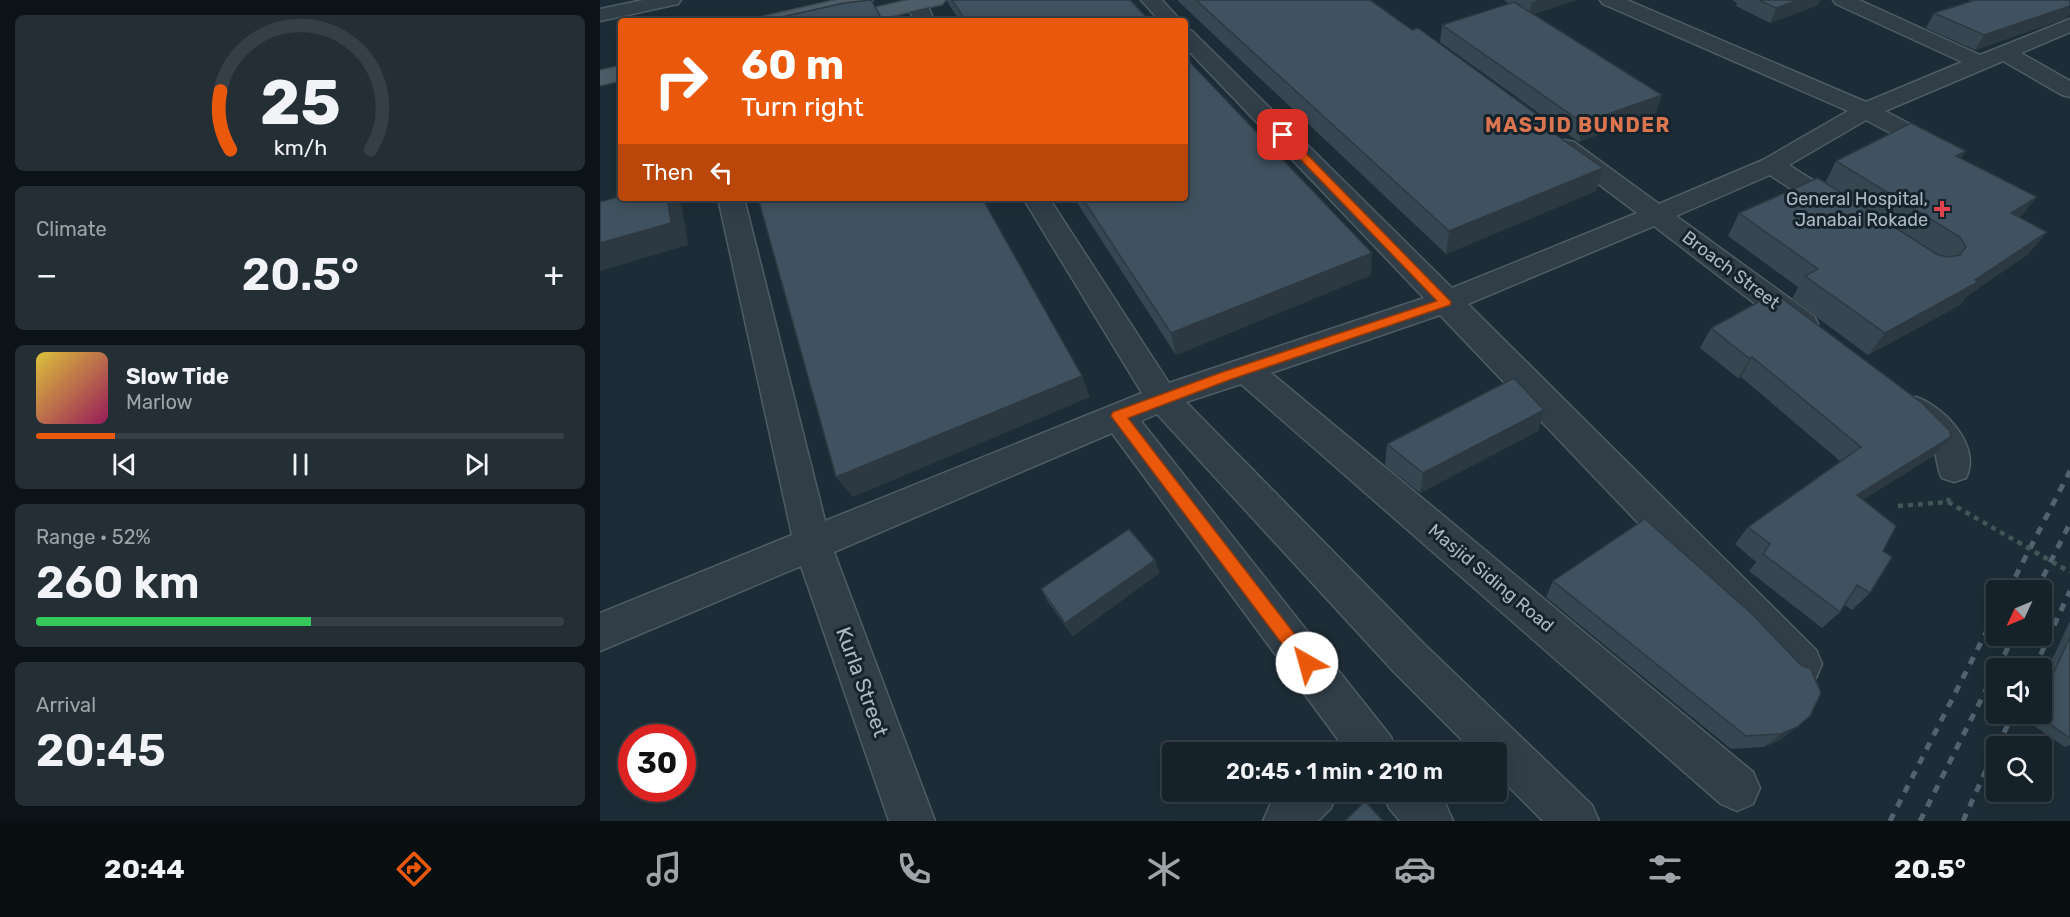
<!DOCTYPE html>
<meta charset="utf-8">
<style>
:root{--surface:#162229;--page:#232f35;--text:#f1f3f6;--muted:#9ea4a8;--line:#353f46;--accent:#ea580c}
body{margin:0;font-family:Rubik,sans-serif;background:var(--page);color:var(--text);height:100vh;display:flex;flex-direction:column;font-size:22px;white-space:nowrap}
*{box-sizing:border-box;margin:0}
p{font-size:20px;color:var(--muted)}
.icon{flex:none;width:33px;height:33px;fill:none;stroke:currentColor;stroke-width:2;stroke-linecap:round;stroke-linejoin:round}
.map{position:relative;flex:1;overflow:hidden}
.sheet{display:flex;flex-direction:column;gap:15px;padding:15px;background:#0c1317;width:600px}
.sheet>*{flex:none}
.top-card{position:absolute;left:18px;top:18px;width:570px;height:183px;border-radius:6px;box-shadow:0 3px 15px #0003,0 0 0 2px var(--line);background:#ea580c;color:#fff;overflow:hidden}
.needle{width:39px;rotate:226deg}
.buttons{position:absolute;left:1386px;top:580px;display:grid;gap:12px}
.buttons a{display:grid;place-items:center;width:66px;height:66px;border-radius:6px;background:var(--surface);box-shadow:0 3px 15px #0003,0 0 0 2px var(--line);font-size:30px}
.speed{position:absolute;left:18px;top:724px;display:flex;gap:12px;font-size:30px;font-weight:700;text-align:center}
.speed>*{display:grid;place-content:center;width:78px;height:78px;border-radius:50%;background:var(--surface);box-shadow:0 3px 15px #0003,0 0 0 2px var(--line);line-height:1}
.speed .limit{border:9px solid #d22;background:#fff;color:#111}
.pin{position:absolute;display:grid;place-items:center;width:51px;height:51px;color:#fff;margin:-26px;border-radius:12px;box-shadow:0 3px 9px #0006}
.me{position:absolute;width:66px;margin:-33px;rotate:322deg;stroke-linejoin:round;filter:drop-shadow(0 0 4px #0008)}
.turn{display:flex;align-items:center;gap:21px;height:126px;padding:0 24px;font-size:27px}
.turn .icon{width:78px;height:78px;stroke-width:2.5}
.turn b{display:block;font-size:42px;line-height:51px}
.then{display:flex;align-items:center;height:57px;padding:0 24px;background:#0003;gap:12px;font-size:22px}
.big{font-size:45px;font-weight:600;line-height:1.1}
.sheet .tile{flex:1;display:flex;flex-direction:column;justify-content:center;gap:9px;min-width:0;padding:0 21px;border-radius:9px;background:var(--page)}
.sheet .dial{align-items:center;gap:0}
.dial svg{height:156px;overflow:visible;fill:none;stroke:var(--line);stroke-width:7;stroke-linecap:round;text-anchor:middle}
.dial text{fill:var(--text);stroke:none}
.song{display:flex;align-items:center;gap:18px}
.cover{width:72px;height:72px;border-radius:9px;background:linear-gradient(135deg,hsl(50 70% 55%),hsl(330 70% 35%))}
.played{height:6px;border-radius:3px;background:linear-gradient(90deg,var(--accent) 15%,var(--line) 15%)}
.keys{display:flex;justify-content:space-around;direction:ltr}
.heat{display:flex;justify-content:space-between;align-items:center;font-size:33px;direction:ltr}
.charge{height:9px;border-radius:4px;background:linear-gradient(90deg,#34c759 52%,var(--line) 0)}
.trip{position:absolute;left:562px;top:742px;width:345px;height:60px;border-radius:6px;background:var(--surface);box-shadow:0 3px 15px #0003,0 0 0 2px var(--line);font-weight:600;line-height:60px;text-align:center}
.tab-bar{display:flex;height:96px;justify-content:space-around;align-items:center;background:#090e10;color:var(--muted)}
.tab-bar .icon{width:42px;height:42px}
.tab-bar .selected{color:var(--accent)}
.tab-bar b{font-size:27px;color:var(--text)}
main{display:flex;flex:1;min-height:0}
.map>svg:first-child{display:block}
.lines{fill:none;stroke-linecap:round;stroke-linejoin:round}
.minor-casing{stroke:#4e5c66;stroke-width:3}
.major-casing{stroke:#3d4a54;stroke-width:3}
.path{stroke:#3f5756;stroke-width:4.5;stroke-dasharray:5 5;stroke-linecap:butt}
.minor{fill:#313e48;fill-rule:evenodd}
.major{fill:#4e5d68;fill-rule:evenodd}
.rail{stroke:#52636f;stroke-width:5;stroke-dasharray:8 8;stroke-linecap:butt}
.path-bridge{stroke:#3f5756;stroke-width:4.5;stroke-dasharray:5 5;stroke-linecap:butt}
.wall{fill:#374752}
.shaded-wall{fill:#2d3942}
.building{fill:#40525f;stroke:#2d3942;stroke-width:1.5}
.route{fill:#ea580c;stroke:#983908;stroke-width:1.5}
.health-dot{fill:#e0444e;stroke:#17232c;stroke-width:2}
.labels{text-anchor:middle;stroke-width:6;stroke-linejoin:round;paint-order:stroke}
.poi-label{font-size:18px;fill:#aab9c5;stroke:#17232c;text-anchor:end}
.street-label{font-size:18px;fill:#aab9c5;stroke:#17232c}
.far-district-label{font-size:20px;font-weight:bold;letter-spacing:1.5px;fill:#db754f;stroke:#17232c}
.near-street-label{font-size:21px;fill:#aab9c5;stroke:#17232c}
</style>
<main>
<section class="sheet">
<div class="tile dial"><svg viewBox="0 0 100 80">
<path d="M14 69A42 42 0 1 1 86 69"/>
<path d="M14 69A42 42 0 0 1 9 39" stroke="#ea580c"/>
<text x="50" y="56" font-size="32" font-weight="700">25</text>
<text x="50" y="72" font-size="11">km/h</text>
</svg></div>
<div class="tile"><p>Climate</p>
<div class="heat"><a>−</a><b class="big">20.5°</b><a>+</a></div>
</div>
<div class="tile">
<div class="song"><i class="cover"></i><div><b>Slow Tide</b><p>Marlow</p></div></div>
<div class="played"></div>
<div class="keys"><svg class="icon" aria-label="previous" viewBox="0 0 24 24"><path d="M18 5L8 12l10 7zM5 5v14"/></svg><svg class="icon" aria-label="pause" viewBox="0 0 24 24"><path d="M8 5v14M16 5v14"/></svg><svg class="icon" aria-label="next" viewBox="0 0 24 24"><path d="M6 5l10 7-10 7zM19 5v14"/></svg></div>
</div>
<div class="tile"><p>Range · 52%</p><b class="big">260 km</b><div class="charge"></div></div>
<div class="tile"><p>Arrival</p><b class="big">20:45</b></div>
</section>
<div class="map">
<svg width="1470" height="821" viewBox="0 0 1470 821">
<rect width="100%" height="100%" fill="#1d2d37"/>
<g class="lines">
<defs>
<g id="minor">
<polygon points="43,0 81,0 78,4 0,21 0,9"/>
<polygon points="306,0 326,0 334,21 314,21"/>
<polygon points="541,0 562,0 581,21 560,21"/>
<polygon points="1000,0 1027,0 1266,102 1362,62 1236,4 1233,0 1259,0 1380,55 1470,19 1470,32 1421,53 1470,81 1470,97 1462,95 1403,61 1285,111 1348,144 1351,149 1348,154 1339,156 1330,154 1266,120 1189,165 1250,204 1254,210 1250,216 1241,218 1232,216 1170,175 1076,216 1214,316 1218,324 1214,332 1203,335 1192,332 1054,226 868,304 1216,650 1222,664 1216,678 1201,684 1186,678 840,315 671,373 1153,772 1160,788 1153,804 1137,811 1121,804 641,384 586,402 824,644 992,805 999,821 943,821 897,775 897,753 875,753 794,672 557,414 541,421 791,737 797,753 748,753 512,433 234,552 335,821 289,821 201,566 0,651 0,613 192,535 118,198 144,198 225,521 542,393 423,198 449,198 569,383 824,298 585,47 585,29 592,31 852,288 1037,213 956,152 953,147 956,142 965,140 974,142 1059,204 1163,160 1248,111 1003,4"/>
<path d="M1316,397C1345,407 1382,447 1366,478L1354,482L1342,478C1336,468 1338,455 1332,446C1322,432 1307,425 1300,410L1304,401Z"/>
<polygon points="683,792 738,792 731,808 718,821 663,821 670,805"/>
<polygon points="782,792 835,792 846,805 853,821 800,821 789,808"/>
</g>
<g id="major">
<polygon points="237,0 273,0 270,4 197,21 160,21 163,17"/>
<polygon points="309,0 345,0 342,4 270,21 234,21 237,17"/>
<polygon points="21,66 21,80 0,85 0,71"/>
</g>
</defs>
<use href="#minor" class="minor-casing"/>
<use href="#major" class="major-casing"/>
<polyline class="path" points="1298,506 1348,502 1349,498"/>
<use href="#minor" class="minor"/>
<use href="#major" class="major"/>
<g class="rail">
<polyline points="1408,591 1470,471"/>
<polyline points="1436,591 1470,523"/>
<polyline points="1397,669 1414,636"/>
<polyline points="1434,669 1470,591"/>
<polyline points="1397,747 1413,714"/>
<polyline points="1290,821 1396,613"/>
<polyline points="1320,821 1396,670"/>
<polyline points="1363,821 1396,748"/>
</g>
<polyline class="path-bridge" points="1348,502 1470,572"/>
</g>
<g class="wall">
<polygon points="346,0 530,0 550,21 360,21"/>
<polygon points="577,0 770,0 956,135 996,191 846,254"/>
<polygon points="904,0 976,0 934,14 1062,95 1056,113 979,142 840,42 842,25 909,4"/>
<polygon points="1132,0 1221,0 1218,5 1170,23 1136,6 1137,3"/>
<polygon points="1370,0 1468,0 1470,1 1470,13 1467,18 1375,50 1326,28 1334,13 1369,2"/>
<polygon points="1366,151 1361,158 1420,218 1447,232 1427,255 1367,296 1360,305 1268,355 1192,299 1198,287 1128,236 1139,213 1225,183 1236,161"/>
<polygon points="474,198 585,198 771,275 576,355"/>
<polygon points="1111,328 1333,456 1262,500 1283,551 1270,593 1252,610 1244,605 1240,612 1222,628 1149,571 1156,562 1135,544 1148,527 1240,461 1141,377 1138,378 1100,348"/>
<polygon points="944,410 938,431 820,493 785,465 787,444"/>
<polygon points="555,560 559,573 473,636 448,602 441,589"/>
<polygon points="953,581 1197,727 1180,740 1164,747 1131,749 946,597"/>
<polygon points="1470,621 1470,745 1465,747 1424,719 1426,714 1442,714 1442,681"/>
</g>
<g class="shaded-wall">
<polygon points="937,0 976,0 929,16 932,2"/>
<polygon points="1198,0 1221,0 1218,5 1170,23 1176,8"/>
<polygon points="1470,6 1470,13 1467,18 1375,50 1384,35"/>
<polygon points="1062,95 1056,113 979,142 983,123"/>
<polygon points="1366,151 1350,173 1356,156"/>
<polygon points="1003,168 996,191 846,254 849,231"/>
<polygon points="1437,197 1418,220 1411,213"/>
<polygon points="67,198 76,198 82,206 88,245 0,271 0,243"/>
<polygon points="1447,232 1427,255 1367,296 1360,305 1268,355 1285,333 1375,280"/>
<polygon points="772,253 771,275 576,355 571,333"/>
<polygon points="1152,357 1141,377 1138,378 1150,359"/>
<polygon points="482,376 490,397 253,497 236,477"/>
<polygon points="944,410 938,431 820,493 823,473"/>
<polygon points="1351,437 1333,456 1240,514 1257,495"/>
<polygon points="555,560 559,573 473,636 465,623"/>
<polygon points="1197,727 1180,740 1164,747 1181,734"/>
</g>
<g class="building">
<polygon points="271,0 283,21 164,21 244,3"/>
<polygon points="352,0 530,0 550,21 366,21"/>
<polygon points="596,0 770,0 812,30 818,28 958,130 952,132 1003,168 849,231"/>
<polygon points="1159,0 1198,0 1176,8"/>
<polygon points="1375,0 1468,0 1470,1 1470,6 1384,35 1334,13"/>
<polygon points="914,2 1062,95 983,123 842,25"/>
<polygon points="585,57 772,253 571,333 482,198 585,198"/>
<polygon points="1311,123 1366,151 1356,156 1437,197 1411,213 1447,232 1375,280 1378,282 1285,333 1205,276 1218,269 1139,213 1218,178 1338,255 1349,257 1360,255 1366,247 1360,237 1236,161"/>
<polygon points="21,196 21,198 67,198 71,223 0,243 0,202"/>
<polygon points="158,198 382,198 482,376 236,477"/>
<polygon points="1175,293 1322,403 1350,431 1351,437 1257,495 1296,526 1283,551 1292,557 1270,593 1257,585 1240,612 1163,554 1170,544 1148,527 1261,447 1152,357 1150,359 1111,328"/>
<polygon points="914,378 944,410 823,473 787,444"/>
<polygon points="1045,519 1152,614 1201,665 1211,669 1221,693 1210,716 1197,727 1181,734 1146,736 953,581"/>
<polygon points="529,529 555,560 465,623 441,589"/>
<polygon points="1470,637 1470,738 1435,714 1442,714 1442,698"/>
<polygon points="765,801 783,821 745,821"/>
</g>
<polygon class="route" points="683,132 686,133 851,302 850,305 629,380 528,418 713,658 716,663 713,669 707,672 701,669 511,416 513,412 620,373 837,301 679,137 678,135"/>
<path class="health-dot" d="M1339 200h6v6h6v6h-6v6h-6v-6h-6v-6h6z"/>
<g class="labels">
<g class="poi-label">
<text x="1328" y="205">General Hospital,<tspan x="1328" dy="21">Janabai Rokade</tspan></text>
</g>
<g class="street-label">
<text transform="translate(1131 270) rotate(37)" y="6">Broach Street</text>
<text transform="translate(891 578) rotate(40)" y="6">Masjid Siding Road</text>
</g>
<g class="far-district-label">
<text x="978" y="132">MASJID BUNDER</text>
</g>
<g class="near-street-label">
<text transform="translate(262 682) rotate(70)" y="7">Kurla Street</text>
</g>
</g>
</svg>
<div class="buttons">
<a><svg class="needle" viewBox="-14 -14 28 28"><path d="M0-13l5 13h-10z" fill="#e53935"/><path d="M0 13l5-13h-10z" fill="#9ea4a8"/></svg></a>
<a><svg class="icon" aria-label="sound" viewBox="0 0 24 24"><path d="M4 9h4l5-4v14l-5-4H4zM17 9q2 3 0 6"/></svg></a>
<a><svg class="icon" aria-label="search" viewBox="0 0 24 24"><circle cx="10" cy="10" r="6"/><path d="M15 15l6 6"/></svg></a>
</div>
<div class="speed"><div class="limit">30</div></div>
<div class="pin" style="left:683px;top:135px;background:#d93025"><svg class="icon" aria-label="arrive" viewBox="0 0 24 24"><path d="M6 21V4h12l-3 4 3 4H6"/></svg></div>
<svg class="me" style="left:707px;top:663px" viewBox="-20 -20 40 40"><circle r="19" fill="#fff"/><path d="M0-13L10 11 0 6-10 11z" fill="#ea580c"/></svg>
<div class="trip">20:45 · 1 min · 210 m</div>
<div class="top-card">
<div class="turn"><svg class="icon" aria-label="right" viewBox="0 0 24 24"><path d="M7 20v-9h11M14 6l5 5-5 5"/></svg><div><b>60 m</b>Turn right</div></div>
<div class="then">Then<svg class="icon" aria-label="left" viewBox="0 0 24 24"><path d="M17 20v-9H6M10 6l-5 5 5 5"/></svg></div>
</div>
</div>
</main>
<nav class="tab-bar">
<b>20:44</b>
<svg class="icon selected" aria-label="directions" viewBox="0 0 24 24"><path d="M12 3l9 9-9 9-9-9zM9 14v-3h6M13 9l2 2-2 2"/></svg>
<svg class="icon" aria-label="music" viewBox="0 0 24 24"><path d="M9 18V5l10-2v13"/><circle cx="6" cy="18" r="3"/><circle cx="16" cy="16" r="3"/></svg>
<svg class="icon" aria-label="phone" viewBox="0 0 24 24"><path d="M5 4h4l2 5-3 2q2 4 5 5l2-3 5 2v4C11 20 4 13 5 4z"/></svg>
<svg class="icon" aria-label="climate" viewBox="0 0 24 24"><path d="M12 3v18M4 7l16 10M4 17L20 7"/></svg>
<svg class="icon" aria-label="car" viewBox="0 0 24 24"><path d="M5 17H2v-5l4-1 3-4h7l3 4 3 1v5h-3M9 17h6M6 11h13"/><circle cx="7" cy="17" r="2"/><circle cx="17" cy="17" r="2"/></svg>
<svg class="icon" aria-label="filters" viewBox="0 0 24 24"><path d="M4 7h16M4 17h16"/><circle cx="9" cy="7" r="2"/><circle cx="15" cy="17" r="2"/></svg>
<b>20.5°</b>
</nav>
